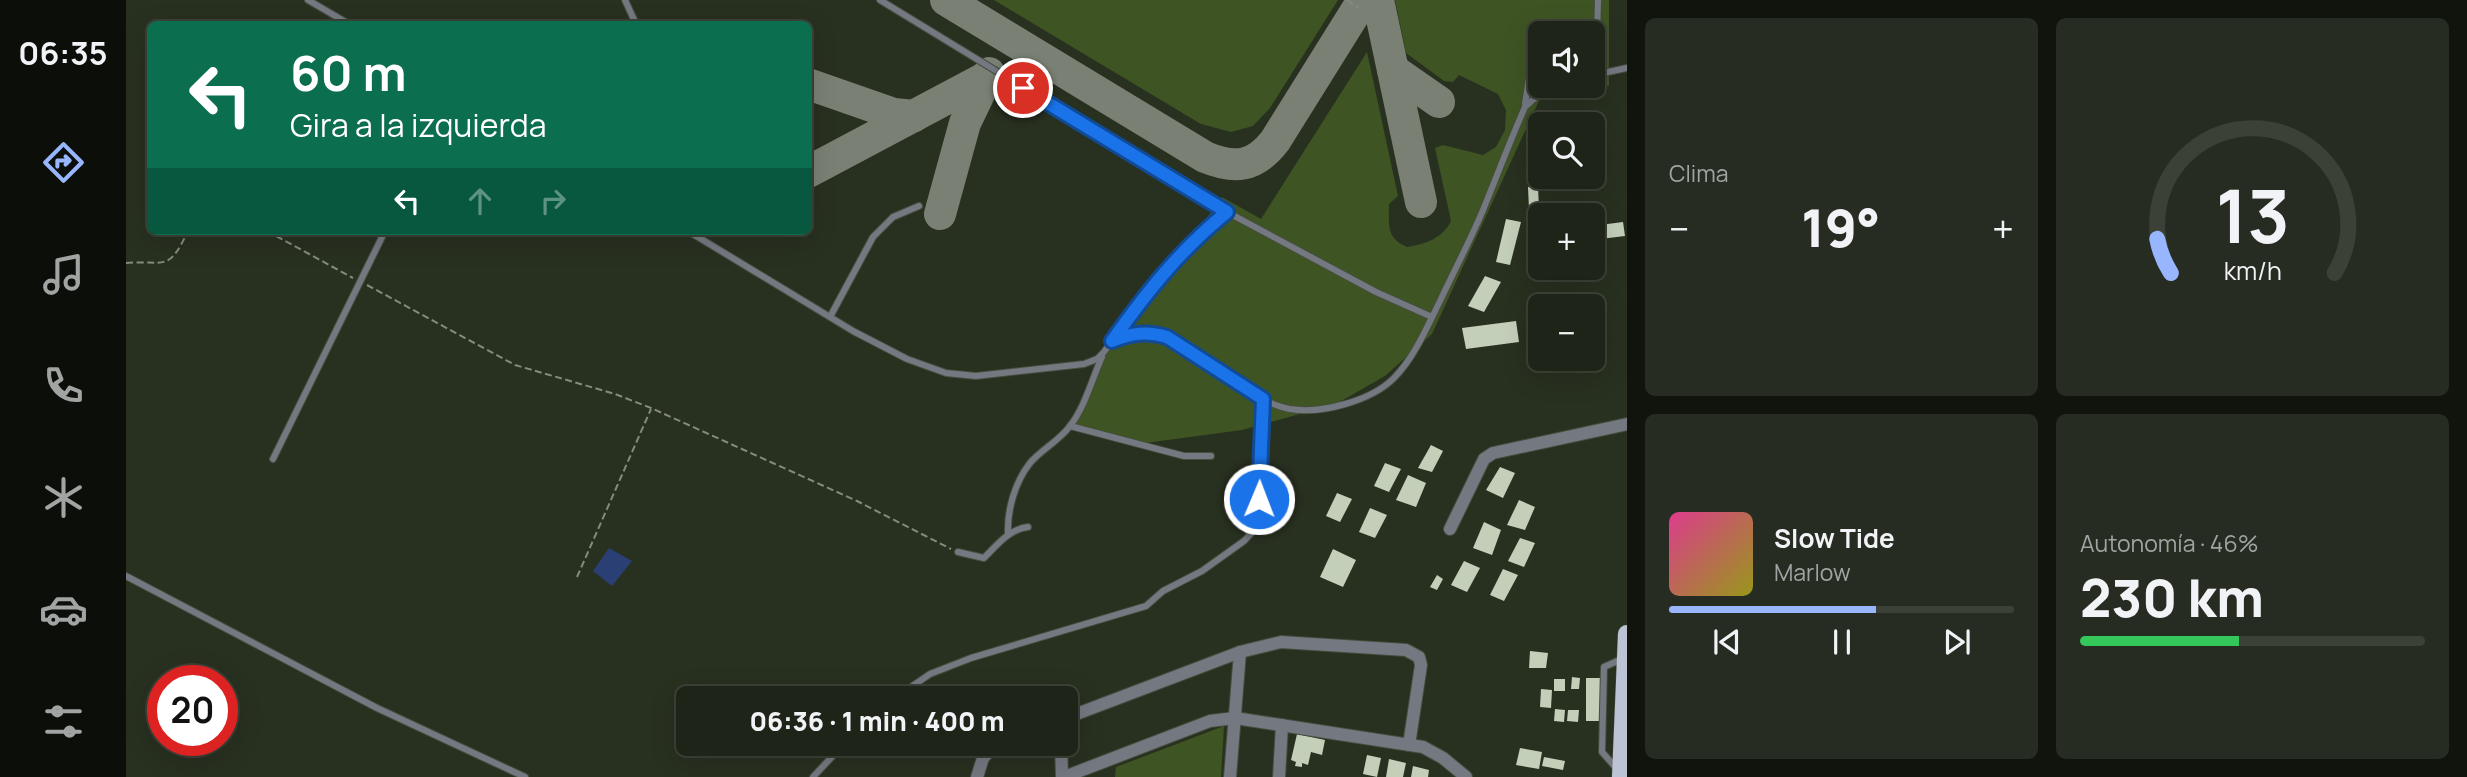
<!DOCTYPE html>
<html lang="es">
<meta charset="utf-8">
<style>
:root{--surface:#1e2418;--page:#262c21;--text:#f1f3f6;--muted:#a1a4a2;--line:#3c4137;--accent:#97b6fd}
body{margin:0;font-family:Manrope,sans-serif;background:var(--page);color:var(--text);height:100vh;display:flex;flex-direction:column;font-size:26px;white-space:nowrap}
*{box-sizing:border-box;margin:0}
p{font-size:23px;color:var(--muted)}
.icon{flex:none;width:38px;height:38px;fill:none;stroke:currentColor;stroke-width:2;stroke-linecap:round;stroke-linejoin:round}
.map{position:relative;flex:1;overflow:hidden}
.details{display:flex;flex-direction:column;gap:18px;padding:18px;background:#10140d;width:840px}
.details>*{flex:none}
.banner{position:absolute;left:21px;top:21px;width:665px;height:214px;border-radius:10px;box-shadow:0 7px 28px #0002,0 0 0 2px var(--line);background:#0b6e4f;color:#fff;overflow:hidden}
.fabs{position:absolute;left:1402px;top:21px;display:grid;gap:14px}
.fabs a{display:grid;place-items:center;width:77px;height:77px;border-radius:10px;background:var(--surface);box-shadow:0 7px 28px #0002,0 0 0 2px var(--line);font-size:35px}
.speed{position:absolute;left:21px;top:665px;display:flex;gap:14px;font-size:35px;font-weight:700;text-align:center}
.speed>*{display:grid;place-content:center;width:91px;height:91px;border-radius:50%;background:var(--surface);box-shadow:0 7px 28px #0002,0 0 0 2px var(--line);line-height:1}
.speed .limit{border:10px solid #d22;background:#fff;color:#111}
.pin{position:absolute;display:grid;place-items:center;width:60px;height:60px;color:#fff;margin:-30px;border:4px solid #fff;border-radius:50%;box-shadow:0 2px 7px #0007}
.me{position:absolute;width:77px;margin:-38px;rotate:1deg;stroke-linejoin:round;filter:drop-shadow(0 0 5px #0008)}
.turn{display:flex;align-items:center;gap:24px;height:147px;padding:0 28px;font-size:32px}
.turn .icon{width:91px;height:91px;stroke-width:2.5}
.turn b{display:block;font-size:49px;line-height:60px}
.lanes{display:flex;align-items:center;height:66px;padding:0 28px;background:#0003;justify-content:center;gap:35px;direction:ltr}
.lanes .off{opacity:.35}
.big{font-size:52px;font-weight:800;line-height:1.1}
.details .widget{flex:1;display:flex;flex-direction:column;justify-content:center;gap:10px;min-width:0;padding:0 24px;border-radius:10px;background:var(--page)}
.details .dial{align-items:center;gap:0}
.dial svg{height:182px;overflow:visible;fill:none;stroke:var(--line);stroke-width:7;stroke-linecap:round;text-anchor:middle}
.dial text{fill:var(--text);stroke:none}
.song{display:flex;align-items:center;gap:21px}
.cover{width:84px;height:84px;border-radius:10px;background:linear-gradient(135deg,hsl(330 70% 55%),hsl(60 70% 35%))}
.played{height:7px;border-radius:4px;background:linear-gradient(90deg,var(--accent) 60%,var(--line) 60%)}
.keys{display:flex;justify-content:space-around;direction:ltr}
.heat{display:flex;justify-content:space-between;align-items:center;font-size:38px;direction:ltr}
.charge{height:10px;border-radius:5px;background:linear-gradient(90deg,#34c759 46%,var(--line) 0)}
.details .tiles{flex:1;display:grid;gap:18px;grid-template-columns:repeat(2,1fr)}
.trip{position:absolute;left:550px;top:686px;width:402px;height:70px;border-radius:10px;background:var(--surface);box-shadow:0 7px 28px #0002,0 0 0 2px var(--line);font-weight:800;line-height:70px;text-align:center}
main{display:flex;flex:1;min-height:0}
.tabs{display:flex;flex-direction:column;width:126px;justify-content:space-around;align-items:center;background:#0c0e0a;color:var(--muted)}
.tabs .icon{width:49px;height:49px}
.tabs .selected{color:var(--accent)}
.tabs b{font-size:32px;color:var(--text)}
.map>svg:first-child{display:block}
.green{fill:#3f5423;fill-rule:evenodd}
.water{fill:#2a3f74}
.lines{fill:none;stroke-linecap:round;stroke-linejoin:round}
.taxiway{stroke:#7a8074;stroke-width:32}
.building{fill:#c4cfba}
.service-casing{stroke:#464d3e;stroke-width:8}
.minor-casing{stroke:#464d3e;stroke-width:14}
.primary-casing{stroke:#464d3e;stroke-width:19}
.path{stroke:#848b7e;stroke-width:2;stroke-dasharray:7 3.5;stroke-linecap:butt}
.service{stroke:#747880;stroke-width:6}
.minor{stroke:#747880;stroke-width:12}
.primary{stroke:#bbc3d4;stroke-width:18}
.route-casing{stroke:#114b97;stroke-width:18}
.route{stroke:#1a73e8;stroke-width:12}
</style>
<main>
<nav class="tabs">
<b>06:35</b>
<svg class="icon selected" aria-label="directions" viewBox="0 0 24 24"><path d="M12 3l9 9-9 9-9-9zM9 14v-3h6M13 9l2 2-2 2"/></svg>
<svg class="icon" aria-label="music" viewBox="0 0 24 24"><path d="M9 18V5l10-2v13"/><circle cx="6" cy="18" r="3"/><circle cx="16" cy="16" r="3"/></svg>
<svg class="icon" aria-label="phone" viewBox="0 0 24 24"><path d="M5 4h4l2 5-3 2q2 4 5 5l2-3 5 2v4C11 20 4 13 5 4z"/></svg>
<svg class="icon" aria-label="climate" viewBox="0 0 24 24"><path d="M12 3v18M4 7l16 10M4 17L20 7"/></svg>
<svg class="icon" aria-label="car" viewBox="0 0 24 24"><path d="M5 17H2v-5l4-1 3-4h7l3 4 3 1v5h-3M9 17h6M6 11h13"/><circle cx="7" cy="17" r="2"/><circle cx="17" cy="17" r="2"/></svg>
<svg class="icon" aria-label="filters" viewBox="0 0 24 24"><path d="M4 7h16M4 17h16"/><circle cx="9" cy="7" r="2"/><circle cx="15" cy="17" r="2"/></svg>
</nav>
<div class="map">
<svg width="1501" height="777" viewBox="0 0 1501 777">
<rect width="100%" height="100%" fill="#283020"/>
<g class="green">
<polygon points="868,0 1212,0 1144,108 1127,126 1105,132 1075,124"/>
<path d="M1269,0H1483V86L1417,92L1306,334L1259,376L1210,404L1116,430L1012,444L949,427L979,357L1096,197L1135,219L1241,52L1272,196L1263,204C1263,225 1260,238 1281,247C1299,244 1316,239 1325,221L1309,148L1317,145L1357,155L1370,147L1379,130L1380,110L1372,94L1333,75L1327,82L1318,81L1280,53ZM1414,33H1466V86H1414Z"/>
<polygon points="1098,726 1095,777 989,777 990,767"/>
</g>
<polygon class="water" points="483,548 506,561 486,586 467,571"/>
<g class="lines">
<g class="taxiway">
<path d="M820,0L1079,157C1108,169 1128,168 1149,141L1237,0"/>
<polyline points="1252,0 1295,202"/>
<polyline points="1267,70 1313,102"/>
<polyline points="682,84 768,114 788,116"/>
<polyline points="682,172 859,78"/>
<polyline points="814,214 839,123 863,73"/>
</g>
</g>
<g class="building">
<polygon points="1402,187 1412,187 1413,209 1403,209"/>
<polygon points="1431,210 1431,215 1414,215 1414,247 1406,248 1403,213"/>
<polygon points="1380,219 1395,222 1384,265 1370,262"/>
<polygon points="1497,222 1499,236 1466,240 1466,226"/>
<polygon points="1410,249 1414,249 1414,268 1466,268 1466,275 1412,279"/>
<polygon points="1359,276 1375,282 1358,312 1342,306"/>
<polygon points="1390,321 1393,342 1340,349 1336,328"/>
<polygon points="1305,445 1317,451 1306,472 1292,468"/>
<polygon points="1259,463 1275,469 1263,492 1248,486"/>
<polygon points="1374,467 1389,473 1377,498 1360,490"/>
<polygon points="1282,475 1300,483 1290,507 1270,500"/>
<polygon points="1211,493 1226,499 1214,522 1200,516"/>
<polygon points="1393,500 1409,507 1399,530 1381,525"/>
<polygon points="1244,508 1261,515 1249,538 1233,532"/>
<polygon points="1358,522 1375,530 1366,555 1347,548"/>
<polygon points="1394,538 1409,543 1398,567 1382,561"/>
<polygon points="1207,549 1230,560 1217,587 1194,577"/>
<polygon points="1338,561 1354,568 1341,592 1325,585"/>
<polygon points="1377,569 1392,575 1378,601 1364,595"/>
<polygon points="1311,575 1317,579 1311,590 1304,587"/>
<polygon points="1404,651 1422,653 1420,668 1403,668"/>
<polygon points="1446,677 1454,678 1453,689 1445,689"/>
<rect x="1460" y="678" width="15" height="43"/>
<rect x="1428" y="679" width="11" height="12"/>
<polygon points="1415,689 1426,690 1425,708 1414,707"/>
<polygon points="1429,709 1439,710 1438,722 1428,721"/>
<polygon points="1442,710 1453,710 1452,722 1441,721"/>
<polygon points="1171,734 1199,740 1196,755 1185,752 1182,765 1176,763 1176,767 1169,766 1170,762 1165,760"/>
<polygon points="1394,748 1416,752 1413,769 1390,765"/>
<polygon points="1241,755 1255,758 1251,777 1237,774"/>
<polygon points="1418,757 1439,761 1437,770 1416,766"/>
<polygon points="1263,759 1280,763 1277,777 1260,777"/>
<polygon points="1287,766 1303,770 1302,777 1285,777"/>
</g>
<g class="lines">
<defs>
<g id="service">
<polyline points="182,0 223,24"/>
<polyline points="499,0 510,24"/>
<polyline points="754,0 1101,212 1250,292 1306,317"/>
<polyline points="1468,75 1501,68"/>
<polyline points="1470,75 1472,0"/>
<polyline points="1399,104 1405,65 1414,54"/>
<path d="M562,231L727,331L781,359L820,373L850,376L958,364L971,359L978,352C1017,298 1048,255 1101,212"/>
<polyline points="704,317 747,237 767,217 793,206"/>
<path d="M986,341C1005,333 1021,331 1041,337C1074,359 1126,402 1164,409C1196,414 1245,401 1268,378C1288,358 1301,327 1314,301C1328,271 1344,241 1357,210C1371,176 1384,141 1399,107L1412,95L1434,86"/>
<polyline points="944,426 1058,456 1085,456"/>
<polyline points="147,459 259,231"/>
<path d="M882,534C881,510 889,482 904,463C916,449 933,441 944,426C959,407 966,379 976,357"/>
<path d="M832,552L858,558C870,546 883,529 902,527"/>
<polyline points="0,576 251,708 399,777"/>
<polyline points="769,698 804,674 845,658 1020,606 1037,591 1076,571 1118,541 1131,527 1134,518 1134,433 1137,399"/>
<polyline points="1492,770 1476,752 1478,667 1496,659"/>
<polyline points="687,777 718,744"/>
</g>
<g id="minor">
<polyline points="1324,529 1358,459 1367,453 1501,424"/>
<polyline points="940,718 1114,652 1155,642 1280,650 1293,657 1295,665 1283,745"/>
<polyline points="935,744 936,777"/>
<polyline points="851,777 857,758 870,744"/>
<polyline points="938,777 1084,721 1109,718 1297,747 1317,758 1340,777"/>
<polyline points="1104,777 1114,652"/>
<polyline points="1153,777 1156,725"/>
</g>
<polyline id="primary" points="1495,777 1501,634"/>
</defs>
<use href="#service" class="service-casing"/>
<use href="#minor" class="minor-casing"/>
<use href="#primary" class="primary-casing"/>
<g class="path">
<polyline points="1221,0 1233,8"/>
<polyline points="141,231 227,278"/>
<path d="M0,263C40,260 42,273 62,231"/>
<polyline points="241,285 389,365 489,394 525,408 731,501 825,549"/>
<polyline points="451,577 525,409"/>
</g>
<use href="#service" class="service"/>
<use href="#minor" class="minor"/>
<use href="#primary" class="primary"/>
</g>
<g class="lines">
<defs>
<path id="route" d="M897,88L1101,212C1053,251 1021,292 986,341C1005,333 1021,331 1041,337L1137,399L1133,499"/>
</defs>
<use href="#route" class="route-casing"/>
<use href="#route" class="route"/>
</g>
</svg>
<div class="fabs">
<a><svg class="icon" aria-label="sound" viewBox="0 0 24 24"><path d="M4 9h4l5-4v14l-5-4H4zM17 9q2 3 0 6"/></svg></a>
<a><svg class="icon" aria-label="search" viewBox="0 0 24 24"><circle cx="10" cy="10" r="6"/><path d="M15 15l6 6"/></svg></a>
<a>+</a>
<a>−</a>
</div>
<div class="speed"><div class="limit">20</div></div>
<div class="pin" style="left:897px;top:88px;background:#d93025"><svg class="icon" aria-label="arrive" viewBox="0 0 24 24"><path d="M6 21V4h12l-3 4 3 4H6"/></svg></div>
<svg class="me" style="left:1133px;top:499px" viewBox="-20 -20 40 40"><circle r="17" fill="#1a73e8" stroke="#fff" stroke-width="3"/><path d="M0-11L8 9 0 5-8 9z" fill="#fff"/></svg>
<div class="trip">06:36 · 1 min · 400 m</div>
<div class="banner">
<div class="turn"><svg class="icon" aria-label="left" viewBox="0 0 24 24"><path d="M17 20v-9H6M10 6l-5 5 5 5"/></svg><div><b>60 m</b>Gira a la izquierda</div></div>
<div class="lanes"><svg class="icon" aria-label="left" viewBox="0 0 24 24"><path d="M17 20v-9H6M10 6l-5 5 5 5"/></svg><svg class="icon off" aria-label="ahead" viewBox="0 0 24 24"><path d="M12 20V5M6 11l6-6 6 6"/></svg><svg class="icon off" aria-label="right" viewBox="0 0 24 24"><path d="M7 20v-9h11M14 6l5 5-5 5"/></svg></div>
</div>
</div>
<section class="details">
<div class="tiles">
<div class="widget"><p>Clima</p>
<div class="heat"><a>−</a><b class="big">19°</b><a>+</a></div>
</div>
<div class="widget dial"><svg viewBox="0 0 100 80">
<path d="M14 69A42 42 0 1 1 86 69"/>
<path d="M14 69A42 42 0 0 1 8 54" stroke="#97b6fd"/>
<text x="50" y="56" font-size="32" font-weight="700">13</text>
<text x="50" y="72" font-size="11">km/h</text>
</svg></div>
<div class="widget">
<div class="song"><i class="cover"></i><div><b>Slow Tide</b><p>Marlow</p></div></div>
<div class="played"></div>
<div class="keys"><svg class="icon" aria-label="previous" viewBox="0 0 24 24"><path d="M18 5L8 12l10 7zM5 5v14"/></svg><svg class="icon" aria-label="pause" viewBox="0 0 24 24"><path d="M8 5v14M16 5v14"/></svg><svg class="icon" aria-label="next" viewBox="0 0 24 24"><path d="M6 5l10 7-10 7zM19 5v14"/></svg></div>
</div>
<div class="widget"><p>Autonomía · 46%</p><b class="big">230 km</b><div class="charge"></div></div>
</div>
</section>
</main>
